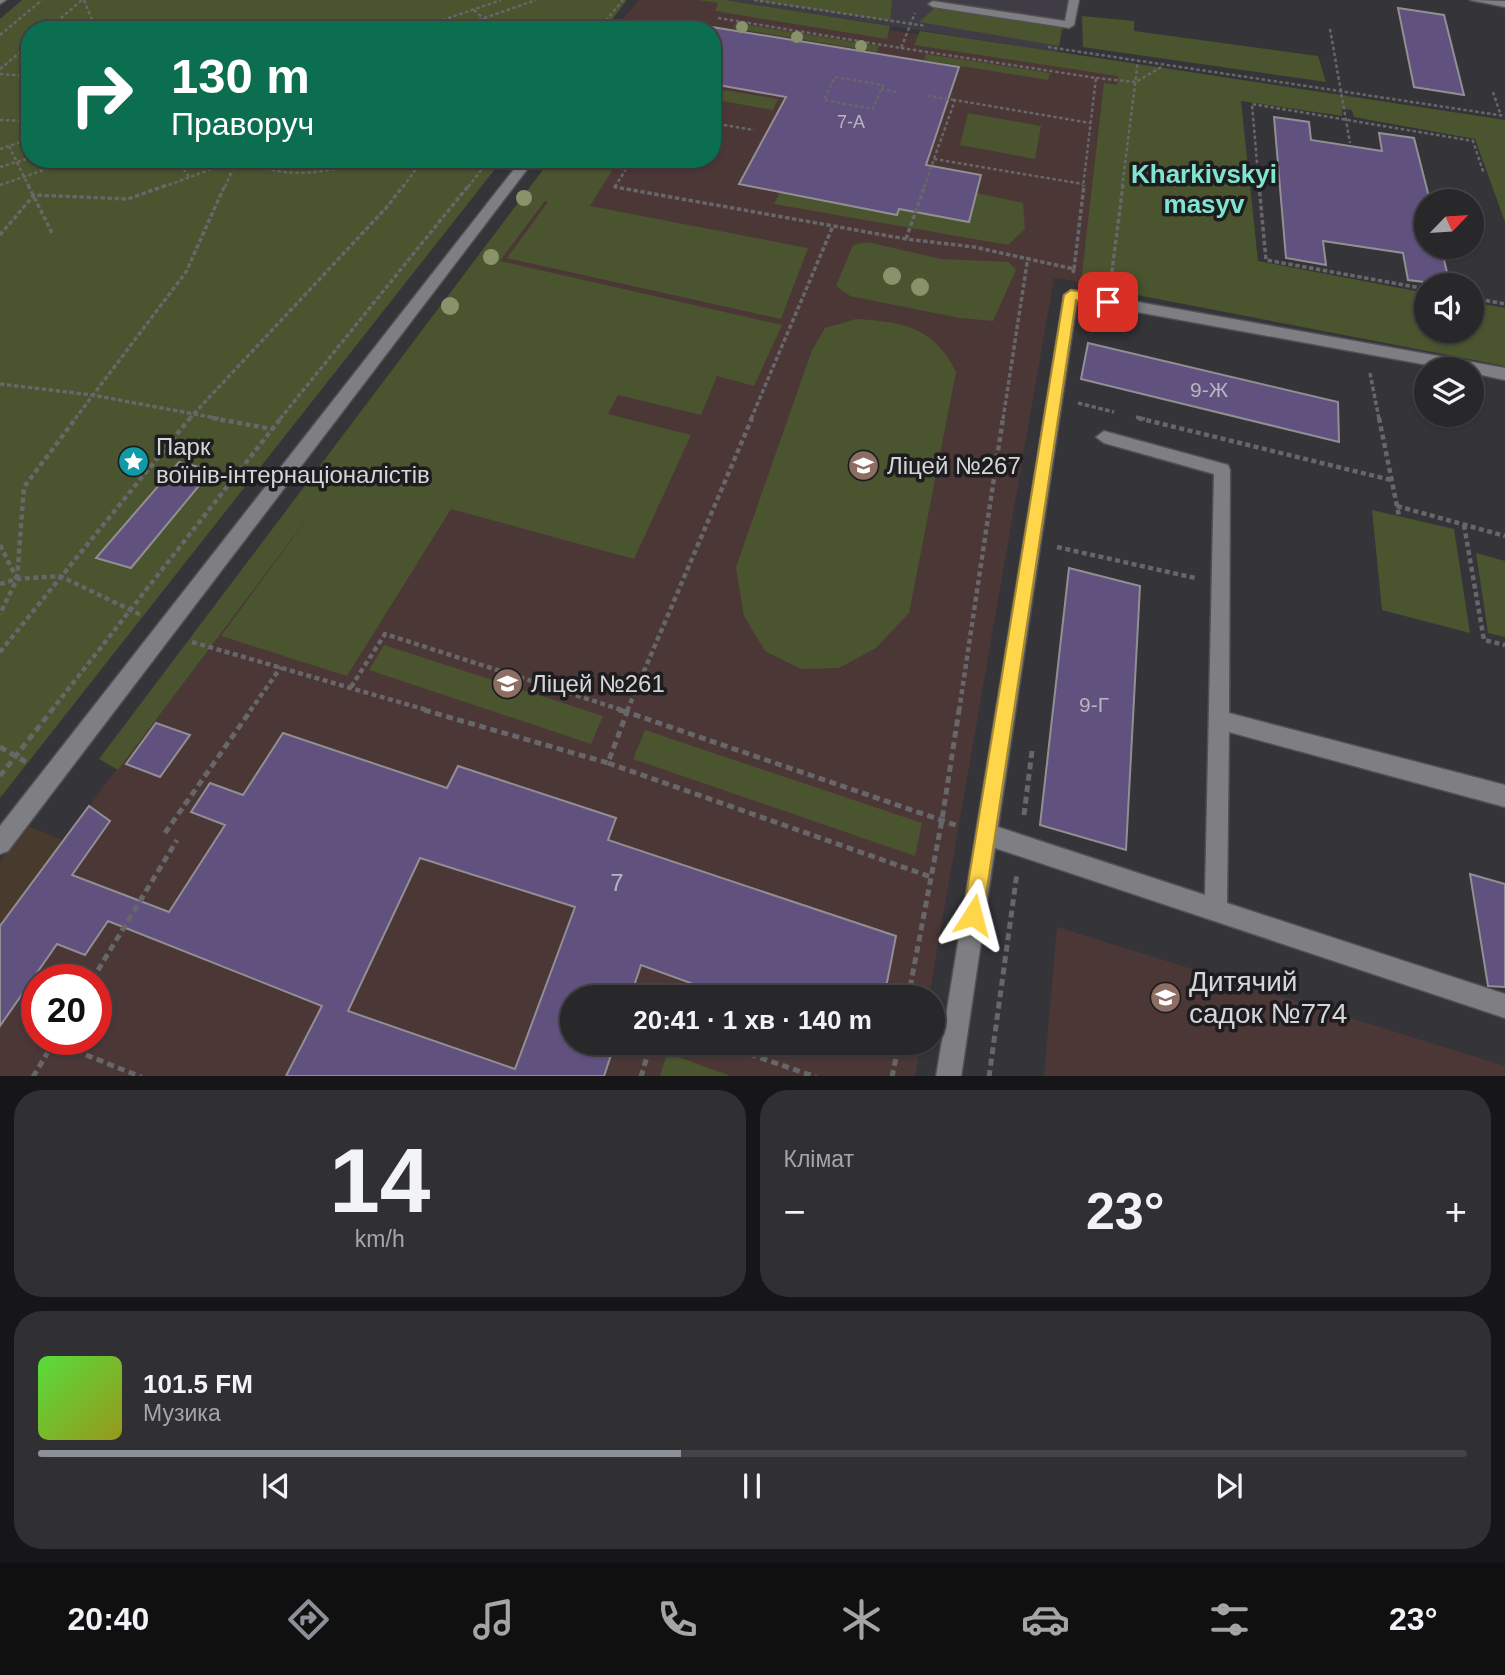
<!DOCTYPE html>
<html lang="uk">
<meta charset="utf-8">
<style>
:root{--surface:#28272a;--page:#302f32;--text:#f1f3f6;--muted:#a5a5a8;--line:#444447;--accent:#8c9099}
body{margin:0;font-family:Helvetica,sans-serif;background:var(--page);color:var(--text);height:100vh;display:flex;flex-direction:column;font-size:26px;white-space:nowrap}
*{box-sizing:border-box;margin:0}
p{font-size:23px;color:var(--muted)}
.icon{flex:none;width:38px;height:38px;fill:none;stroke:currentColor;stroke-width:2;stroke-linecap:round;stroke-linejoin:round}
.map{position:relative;height:1076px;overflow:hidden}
.side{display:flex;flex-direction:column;gap:14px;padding:14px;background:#161517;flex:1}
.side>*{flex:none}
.banner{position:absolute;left:21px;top:21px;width:700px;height:147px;border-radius:28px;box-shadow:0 2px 5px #0004,0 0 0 2px var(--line);background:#0b6e4f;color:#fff;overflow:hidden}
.needle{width:46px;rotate:65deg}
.tools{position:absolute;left:1414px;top:189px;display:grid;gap:14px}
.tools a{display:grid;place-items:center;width:70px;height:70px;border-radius:50%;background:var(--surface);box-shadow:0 2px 5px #0004,0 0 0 2px var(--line);font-size:35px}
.speed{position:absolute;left:21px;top:964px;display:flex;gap:14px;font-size:35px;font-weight:700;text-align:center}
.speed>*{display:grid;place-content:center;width:91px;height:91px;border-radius:50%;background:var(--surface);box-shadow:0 2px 5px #0004,0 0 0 2px var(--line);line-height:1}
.speed .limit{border:10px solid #d22;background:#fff;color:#111}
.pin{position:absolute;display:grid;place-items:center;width:60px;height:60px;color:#fff;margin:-30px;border-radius:14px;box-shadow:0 4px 10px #0006}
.me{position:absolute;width:77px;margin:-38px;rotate:9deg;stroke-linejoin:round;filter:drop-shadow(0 0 5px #0008)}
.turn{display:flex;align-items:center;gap:24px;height:147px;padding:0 35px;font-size:32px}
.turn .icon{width:91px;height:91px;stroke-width:2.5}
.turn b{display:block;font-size:49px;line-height:60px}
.big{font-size:52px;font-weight:600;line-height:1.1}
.side .widget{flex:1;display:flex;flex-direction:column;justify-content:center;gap:10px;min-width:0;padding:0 24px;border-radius:28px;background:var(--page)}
.side .dial{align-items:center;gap:0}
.dial b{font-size:91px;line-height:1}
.song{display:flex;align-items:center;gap:21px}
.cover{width:84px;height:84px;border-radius:10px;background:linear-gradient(135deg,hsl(110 70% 55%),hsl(60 70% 35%))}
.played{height:7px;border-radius:4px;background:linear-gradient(90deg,var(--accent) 45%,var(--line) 45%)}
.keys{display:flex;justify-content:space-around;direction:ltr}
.heat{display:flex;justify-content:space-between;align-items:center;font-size:38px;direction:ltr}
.side .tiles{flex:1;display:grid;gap:14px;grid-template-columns:1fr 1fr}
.widget:last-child{grid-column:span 2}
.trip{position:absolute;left:560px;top:985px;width:385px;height:70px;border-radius:35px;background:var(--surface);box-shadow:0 2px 5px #0004,0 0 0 2px var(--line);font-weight:600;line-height:70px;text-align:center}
.tab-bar{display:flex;height:112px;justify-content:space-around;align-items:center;background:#101011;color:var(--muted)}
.tab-bar .icon{width:49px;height:49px}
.tab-bar .current{color:var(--accent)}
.tab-bar b{font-size:32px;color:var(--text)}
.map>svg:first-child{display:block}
.commercial{fill:#483a2c}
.built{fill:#3f3c46}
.education{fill:#4c3737;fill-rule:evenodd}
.green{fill:#4a542e}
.building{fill:#61517e;stroke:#918f94;stroke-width:2;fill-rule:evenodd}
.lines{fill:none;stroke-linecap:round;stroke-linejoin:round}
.service-casing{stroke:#515054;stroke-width:3}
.tertiary-casing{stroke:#515054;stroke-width:3}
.path-far3{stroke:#676669;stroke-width:2.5;stroke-dasharray:3.5 2.5;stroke-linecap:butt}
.path-far2{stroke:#676669;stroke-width:3.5;stroke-dasharray:4.5 2.5;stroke-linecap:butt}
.path-far1{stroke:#676669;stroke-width:4.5;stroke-dasharray:5 3.5;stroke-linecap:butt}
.path{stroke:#676669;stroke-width:5;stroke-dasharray:7 4.5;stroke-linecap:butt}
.service{fill:#7f7e82;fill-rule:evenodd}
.tertiary{fill:#7f7e82;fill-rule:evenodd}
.tree{fill:#88936b}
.route{fill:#ffd54a;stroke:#a68a30;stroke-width:2}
.labels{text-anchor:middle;stroke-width:7;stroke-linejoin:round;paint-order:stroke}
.far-number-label{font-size:18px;fill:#b9b4c2}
.number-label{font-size:21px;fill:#b9b4c2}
.poi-label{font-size:24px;fill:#d6d5d8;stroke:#1d1c1e;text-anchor:start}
.near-number-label{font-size:24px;fill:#b9b4c2}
.far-district-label{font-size:26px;font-weight:bold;fill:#80e5d0;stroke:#1d1c1e}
.near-poi-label{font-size:28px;fill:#d6d5d8;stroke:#1d1c1e;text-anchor:start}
</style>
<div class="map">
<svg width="1505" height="1077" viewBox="0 0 1505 1077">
<rect width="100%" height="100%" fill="#353438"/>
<polygon class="commercial" points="28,826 88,851 72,875 126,895 85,955 57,944 0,1026 0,861"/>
<polygon class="built" points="725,0 1069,0 1058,52"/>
<g class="education">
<path d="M639,0H698L1119,66L1093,284L1054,278L929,997L572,998V1043H921L915,1076L0,1077V1026L57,944L85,955L125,896L72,875L88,852L62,842L544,202L558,159H712V30H614ZM37,980H96V1040H37Z"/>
<polygon points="1057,927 1505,1066 1505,1076 1044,1076"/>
</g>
<g class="green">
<polygon points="22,0 627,0 604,30 30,30 30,159 503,159 0,798 0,19"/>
<polygon points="697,0 725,0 890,26 887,39 715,11 718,3"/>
<polygon points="754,0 892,0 890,21"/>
<polygon points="936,7 1062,26 1059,46 919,22"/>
<polygon points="1082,16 1134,21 1134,31 1318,56 1326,82 1083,47"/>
<polygon points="736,23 879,46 877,52 733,28"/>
<polygon points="920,31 1505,120 1505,222 1475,139 1354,117 1352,110 1342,109 1342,116 1241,101 1258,261 1426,293 1426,331 1472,331 1472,302 1505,308 1505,366 1142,296 1081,282 1104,83 1117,85 1118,76 914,45"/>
<polygon points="926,54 1050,73 1048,80 924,60"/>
<polygon points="712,88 778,99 773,110 712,99"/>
<polygon points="968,113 1041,126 1035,159 960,145"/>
<polygon points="551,159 619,159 590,206 808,248 781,319 507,258 548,202 545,201 500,261 782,325 754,386 717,376 701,415 618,395 608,414 691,435 634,559 451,509 347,676 221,636 318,504 118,770 99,759"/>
<polygon points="911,176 969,222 976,193 1023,203 1025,229 1008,245 774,204 780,192"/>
<polygon points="867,242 941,259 1009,262 1016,270 993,321 960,318 850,296 836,286 853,245"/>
<path d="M856,319C903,322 934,327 956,372L909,613L876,648L839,668L801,669L765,651L744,616L736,567L812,350L825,328Z"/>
<polygon points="1372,510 1454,529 1470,633 1382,610"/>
<polygon points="1476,553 1505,561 1505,637 1488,633"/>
<polygon points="384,645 603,716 591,744 369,670"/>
<polygon points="645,730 922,823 915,856 633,759"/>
<polygon points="667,1053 731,1076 660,1076"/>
</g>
<g class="building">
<polygon points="1398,8 1444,15 1464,95 1414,87"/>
<polygon points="712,27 959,67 926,165 981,175 969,222 899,209 897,215 739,184 786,97 712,84"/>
<polygon points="1274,117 1309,122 1311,140 1382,151 1379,133 1414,138 1430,201 1426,201 1426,247 1441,247 1450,285 1408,280 1403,253 1323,241 1326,265 1286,258"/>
<polygon points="1088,343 1338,402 1339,442 1081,379"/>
<polygon points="179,462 212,470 131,568 96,558"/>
<polygon points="1069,568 1140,586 1126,850 1040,825"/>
<polygon points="156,723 190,735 160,777 126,764"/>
<path d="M283,733L447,788L458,766L616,818L608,840L896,936L884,998H732L641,965L630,998H572V1043H615L604,1076H286L322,1006L108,921L85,955L57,944L0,1026V926L89,806L110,821L72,875L169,912L225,825L191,812L210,783L243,795ZM420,858L575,907L515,1069L348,1011Z"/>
<polygon points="1470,874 1505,884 1505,987 1488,986"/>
</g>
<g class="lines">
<defs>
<g id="service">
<polygon points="1069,0 1079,0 1074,25 1069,28 933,7 928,4 933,1 1065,21"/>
<polygon points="1470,0 1505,1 1505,7"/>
<polygon points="522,159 535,159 8,851 0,854 0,826"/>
<polygon points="1071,290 1505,368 1505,380 1472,373 1472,369 1449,369 1077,301 998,827 1205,895 1214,474 1104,443 1096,437 1104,431 1228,465 1230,470 1229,713 1505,785 1505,807 1229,732 1227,903 1505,994 1505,1018 995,848 961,1077 936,1077 1064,295"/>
</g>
<polygon id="tertiary" points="0,0 6,0 0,4"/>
</defs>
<use href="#service" class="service-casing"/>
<use href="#tertiary" class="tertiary-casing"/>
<g class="path-far3">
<polyline points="84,0 96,30"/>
<polyline points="754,0 926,26"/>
<polyline points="474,10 492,26 484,30"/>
<polyline points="718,18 901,48 915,13"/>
<polyline points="1330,29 1350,143"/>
<polyline points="47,30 82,0"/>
<polyline points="414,30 501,0"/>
<polyline points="450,30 536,0"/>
<polyline points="507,30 546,30"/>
<polyline points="576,30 603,24"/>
<polyline points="598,30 623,0"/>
<polyline points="0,35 42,0"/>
<polyline points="1048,47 1505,116"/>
<polyline points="901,48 1096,78 1083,187"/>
<polyline points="0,69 30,44"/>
<polyline points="0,74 30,76"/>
<polygon points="835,77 883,85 873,109 824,100"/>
<polyline points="1096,78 1136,82 1163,66"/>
<polyline points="881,89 897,92"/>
<polyline points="1493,92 1501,116"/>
<polyline points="927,96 955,100"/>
<polyline points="0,120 30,121"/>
<polyline points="712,123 754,130"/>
<polyline points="0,149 9,146"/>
<polyline points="177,159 189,177"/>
<polyline points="355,159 368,160"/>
<polyline points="434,159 483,168"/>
<polyline points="934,159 1083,184"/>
<path d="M237,160C289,180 323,174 375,159"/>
<polyline points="0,167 30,158"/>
<polyline points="0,185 76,159"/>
<polyline points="29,187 9,146 30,139"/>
<polyline points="163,187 236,160"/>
<polyline points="225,187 237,159"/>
<polyline points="403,187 416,169 419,159"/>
<polyline points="468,187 490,159"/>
<polyline points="615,187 632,159"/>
<polyline points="924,187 955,100 1090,123"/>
<polyline points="1122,187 1138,61"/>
<polyline points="1259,187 1252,104 1473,141 1484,174"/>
</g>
<g class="path-far2">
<polyline points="28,185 52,233"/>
<polyline points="616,185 615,187 906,239 974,247 1074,269 1073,273"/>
<polyline points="1259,185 1266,260 1426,289"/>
<polyline points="0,235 34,195 128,199 167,185"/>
<polyline points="906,239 925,185"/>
<polyline points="1074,269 1084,185"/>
<polyline points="1111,279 1123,185"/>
<polyline points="1472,298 1505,304"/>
<polyline points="1370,373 1379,419"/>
<polyline points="0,384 92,395 221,419"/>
<polyline points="1078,403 1114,412"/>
<polyline points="1136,417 1145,419"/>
<polyline points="75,419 186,272 225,185"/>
<polyline points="189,419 386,208 404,185"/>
<polyline points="280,419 469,185"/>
<polyline points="751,419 833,226"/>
<polyline points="1003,419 1028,257"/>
</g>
<g class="path-far1">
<polyline points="212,418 272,429"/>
<polyline points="1138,418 1391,480"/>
<polyline points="1379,418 1399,516"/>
<polyline points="1397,506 1505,536"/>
<polyline points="1464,525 1484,640 1505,645"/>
<polyline points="0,545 17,579 0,614"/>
<polyline points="1057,547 1195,578"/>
<polyline points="17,579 24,487 76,418"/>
<polyline points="0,584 17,579 60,576 141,615"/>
<polyline points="192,642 430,711"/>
<polyline points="0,652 190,418"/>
<polyline points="351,687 385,634 625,711"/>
<polyline points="51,711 281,418"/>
<polyline points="250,711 281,667"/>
<polyline points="627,711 752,418"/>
<polyline points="959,711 1003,418"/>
</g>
<g class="path">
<polyline points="424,710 608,763 627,712 958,826"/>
<polyline points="619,710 627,712 628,710"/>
<polyline points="0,747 26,762"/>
<polyline points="608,763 931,877"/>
<polyline points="0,776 52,710"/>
<polyline points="1024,815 1032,751"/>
<polyline points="165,833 251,710"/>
<polyline points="92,980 177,840"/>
<polyline points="908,998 942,820 959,710"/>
<polyline points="54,1042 141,1077"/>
<polyline points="717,1043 816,1077"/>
<polyline points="33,1077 55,1040"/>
<polyline points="641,1077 651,1043"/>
<polyline points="892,1077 899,1043"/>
<polyline points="989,1077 1017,873"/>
</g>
<use href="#service" class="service"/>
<use href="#tertiary" class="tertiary"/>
</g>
<g class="tree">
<circle cx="742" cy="27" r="6"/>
<circle cx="797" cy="37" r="6"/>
<circle cx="861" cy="46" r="6"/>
<circle cx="524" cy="198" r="8"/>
<circle cx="491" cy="257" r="8"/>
<circle cx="892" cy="276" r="9"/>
<circle cx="920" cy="287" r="9"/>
<circle cx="450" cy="306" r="9"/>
</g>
<polygon class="route" points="1071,290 1108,297 1115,302 1108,306 1076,300 983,915 980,922 973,925 966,922 963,915 1064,295"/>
<defs>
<symbol id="sight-disc" viewBox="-11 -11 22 22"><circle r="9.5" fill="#0f9aa8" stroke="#1d1c1e"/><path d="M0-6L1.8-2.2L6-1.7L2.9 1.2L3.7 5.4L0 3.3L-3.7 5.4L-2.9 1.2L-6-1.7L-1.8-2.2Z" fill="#fff"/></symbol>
<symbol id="school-disc" viewBox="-11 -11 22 22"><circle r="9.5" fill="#8d6e63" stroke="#1d1c1e"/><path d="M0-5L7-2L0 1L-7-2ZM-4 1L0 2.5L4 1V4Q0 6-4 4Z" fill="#fff"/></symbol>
</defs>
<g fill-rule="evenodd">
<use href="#sight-disc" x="116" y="444" width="35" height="35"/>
<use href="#school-disc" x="846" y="448" width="35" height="35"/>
<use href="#school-disc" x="490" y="666" width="35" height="35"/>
<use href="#school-disc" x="1148" y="980" width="35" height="35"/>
</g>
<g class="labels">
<g class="far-number-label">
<text x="851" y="128">7-А</text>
</g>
<g class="number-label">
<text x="1209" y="397">9-Ж</text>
<text x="1094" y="712">9-Г</text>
</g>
<g class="poi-label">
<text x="156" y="455">Парк<tspan x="156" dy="28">воїнів-інтернаціоналістів</tspan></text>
<text x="887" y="474">Ліцей №267</text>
<text x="531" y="692">Ліцей №261</text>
</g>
<g class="near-number-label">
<text x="617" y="891">7</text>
</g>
<g class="far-district-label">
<text x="1204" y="183">Kharkivskyi<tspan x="1204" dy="30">masyv</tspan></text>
</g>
<g class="near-poi-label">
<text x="1189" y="991">Дитячий<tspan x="1189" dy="32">садок №774</tspan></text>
</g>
</g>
</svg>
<div class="tools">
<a><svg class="needle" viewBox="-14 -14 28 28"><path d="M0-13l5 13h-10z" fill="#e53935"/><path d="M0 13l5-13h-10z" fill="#a5a5a8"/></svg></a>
<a><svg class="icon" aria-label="sound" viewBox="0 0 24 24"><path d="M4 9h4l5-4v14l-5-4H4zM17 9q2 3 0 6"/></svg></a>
<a><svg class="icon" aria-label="layers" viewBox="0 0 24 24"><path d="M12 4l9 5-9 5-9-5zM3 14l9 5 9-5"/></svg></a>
</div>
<div class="speed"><div class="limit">20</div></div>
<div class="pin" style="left:1108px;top:302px;background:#d93025"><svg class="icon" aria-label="arrive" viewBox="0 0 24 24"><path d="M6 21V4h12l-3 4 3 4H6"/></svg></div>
<svg class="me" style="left:973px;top:915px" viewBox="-20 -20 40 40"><path d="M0-17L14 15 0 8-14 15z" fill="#ffd54a" stroke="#fff" stroke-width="4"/></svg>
<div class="trip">20:41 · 1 хв · 140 m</div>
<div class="banner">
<div class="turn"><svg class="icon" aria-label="right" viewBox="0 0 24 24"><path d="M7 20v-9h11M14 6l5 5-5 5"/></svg><div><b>130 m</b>Праворуч</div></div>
</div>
</div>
<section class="side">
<div class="tiles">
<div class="widget dial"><b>14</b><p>km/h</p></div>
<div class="widget"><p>Клімат</p>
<div class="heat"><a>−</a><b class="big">23°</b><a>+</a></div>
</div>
<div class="widget">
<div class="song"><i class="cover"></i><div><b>101.5 FM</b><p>Музика</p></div></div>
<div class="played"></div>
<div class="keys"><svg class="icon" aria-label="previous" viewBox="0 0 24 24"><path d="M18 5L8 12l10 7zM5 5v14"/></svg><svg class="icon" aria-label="pause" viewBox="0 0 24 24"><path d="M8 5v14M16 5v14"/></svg><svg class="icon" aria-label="next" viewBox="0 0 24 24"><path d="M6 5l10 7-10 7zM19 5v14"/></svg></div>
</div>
</div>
</section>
<nav class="tab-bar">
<b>20:40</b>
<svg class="icon current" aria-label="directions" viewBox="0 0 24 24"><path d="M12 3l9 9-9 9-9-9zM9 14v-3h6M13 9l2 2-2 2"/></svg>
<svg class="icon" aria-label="music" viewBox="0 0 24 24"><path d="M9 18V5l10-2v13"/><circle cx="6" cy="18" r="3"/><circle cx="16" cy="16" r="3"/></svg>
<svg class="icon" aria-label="phone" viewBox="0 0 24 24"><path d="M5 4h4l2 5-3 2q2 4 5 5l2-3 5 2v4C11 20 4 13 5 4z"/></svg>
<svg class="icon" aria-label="climate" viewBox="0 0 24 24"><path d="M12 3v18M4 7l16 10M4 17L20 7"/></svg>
<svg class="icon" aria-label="car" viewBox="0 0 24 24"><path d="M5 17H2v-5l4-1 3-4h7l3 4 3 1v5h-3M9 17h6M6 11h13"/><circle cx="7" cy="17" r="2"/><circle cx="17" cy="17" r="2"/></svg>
<svg class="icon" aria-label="filters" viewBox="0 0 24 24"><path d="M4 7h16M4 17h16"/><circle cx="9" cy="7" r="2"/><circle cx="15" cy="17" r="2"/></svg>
<b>23°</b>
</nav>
